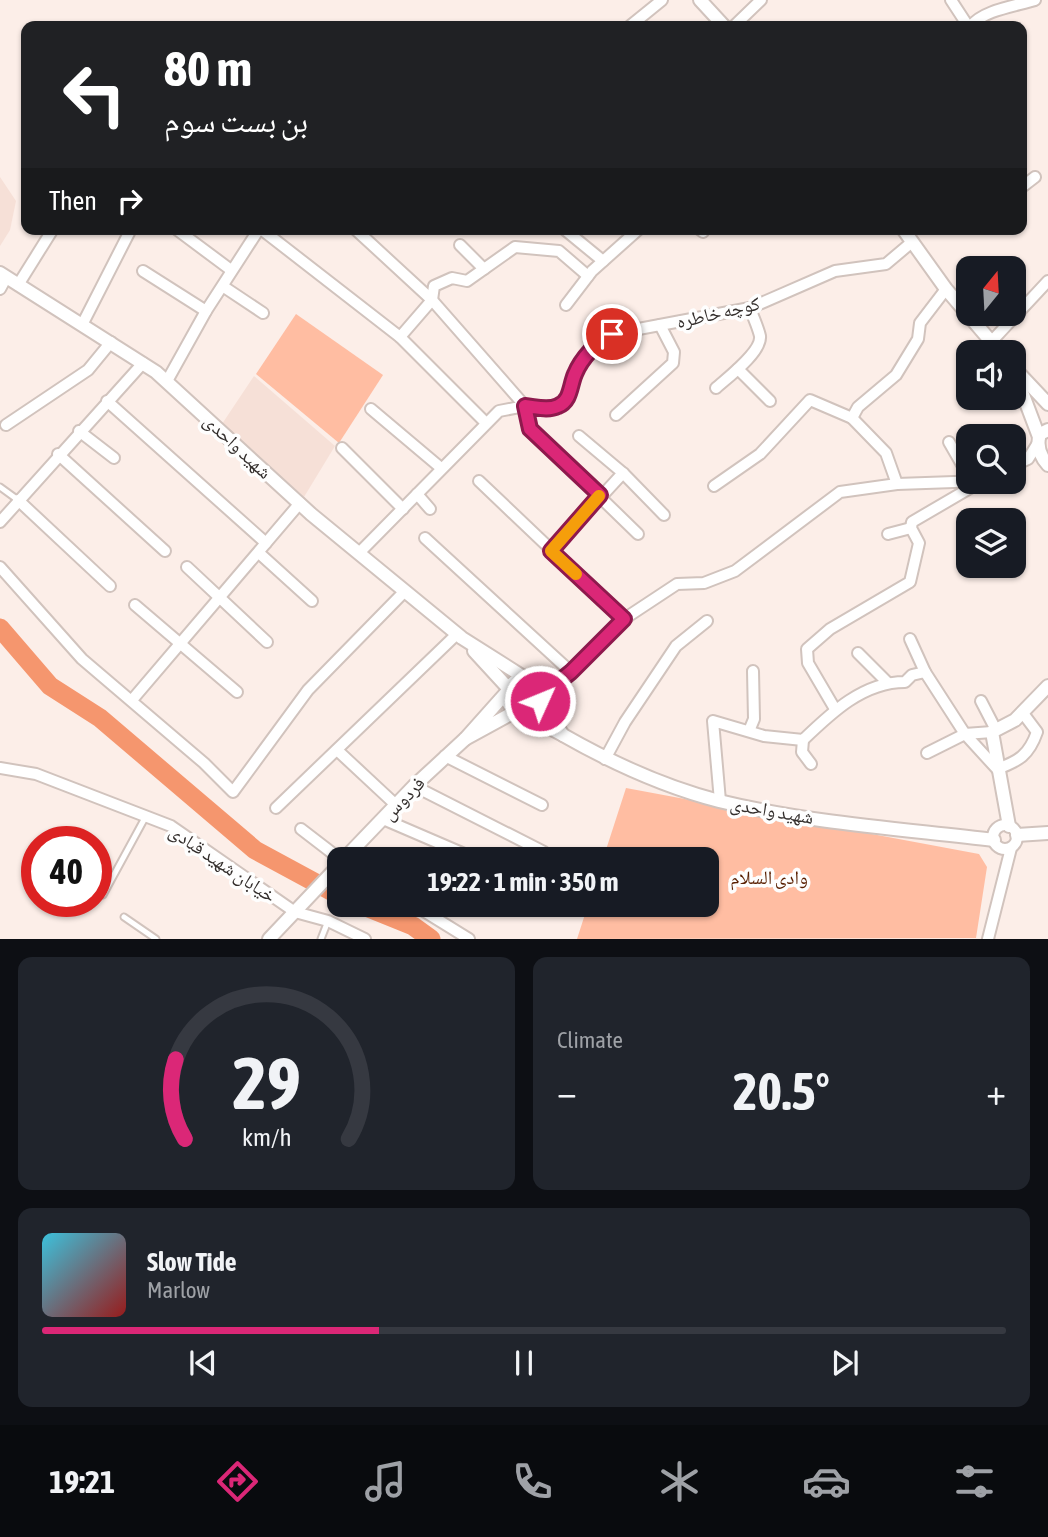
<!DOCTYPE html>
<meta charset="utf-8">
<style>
:root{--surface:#171b24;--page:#20242c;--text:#f1f3f6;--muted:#9ea1a6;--line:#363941;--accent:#db2777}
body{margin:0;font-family:"Asap Condensed","Noto Naskh Arabic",sans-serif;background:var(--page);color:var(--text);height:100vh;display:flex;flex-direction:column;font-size:26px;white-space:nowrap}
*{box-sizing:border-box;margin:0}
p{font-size:23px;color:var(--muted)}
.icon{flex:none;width:38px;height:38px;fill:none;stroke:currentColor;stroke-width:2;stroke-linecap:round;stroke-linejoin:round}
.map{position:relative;height:939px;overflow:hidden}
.drawer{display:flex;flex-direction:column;gap:18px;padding:18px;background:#0d0f14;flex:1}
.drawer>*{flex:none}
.banner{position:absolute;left:21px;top:21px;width:1006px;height:214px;border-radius:14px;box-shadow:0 2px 5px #0004;background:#202124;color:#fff;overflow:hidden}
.needle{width:46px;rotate:18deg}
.buttons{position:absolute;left:956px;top:256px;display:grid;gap:14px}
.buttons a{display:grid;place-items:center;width:70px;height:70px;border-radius:14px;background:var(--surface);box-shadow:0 2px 5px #0004;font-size:35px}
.speed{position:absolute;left:21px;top:826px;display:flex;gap:14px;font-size:35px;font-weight:700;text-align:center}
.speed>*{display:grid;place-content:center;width:91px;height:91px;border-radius:50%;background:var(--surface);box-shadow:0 2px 5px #0004;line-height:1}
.speed .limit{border:10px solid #d22;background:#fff;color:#111}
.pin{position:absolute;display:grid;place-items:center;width:60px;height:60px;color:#fff;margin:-30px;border:4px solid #fff;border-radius:50%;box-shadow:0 2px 7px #0007}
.me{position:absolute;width:77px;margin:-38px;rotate:46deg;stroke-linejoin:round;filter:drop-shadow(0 0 5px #0008)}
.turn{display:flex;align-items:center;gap:24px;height:147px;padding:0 28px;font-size:32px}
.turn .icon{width:91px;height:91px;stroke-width:2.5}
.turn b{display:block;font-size:49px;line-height:60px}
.then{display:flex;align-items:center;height:66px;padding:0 28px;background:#0003;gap:14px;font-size:26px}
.big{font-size:52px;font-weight:700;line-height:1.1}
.drawer .widget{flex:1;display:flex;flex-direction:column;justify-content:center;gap:10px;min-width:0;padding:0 24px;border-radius:14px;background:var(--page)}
.drawer .dial{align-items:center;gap:0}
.dial svg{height:182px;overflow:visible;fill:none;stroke:var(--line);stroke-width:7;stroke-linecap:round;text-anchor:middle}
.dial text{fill:var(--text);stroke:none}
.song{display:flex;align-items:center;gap:21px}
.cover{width:84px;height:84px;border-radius:10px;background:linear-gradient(135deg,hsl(190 70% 55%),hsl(0 70% 35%))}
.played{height:7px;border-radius:4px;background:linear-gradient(90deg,var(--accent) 35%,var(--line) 35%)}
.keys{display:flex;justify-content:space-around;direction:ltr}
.heat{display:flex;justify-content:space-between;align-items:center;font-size:38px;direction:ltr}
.drawer .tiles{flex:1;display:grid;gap:18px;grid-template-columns:1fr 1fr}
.widget:last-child{grid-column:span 2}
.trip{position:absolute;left:327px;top:847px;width:392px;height:70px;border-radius:14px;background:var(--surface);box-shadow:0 2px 5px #0004;font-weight:700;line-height:70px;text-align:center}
.tab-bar{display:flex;height:112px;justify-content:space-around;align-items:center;background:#090b0e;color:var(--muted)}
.tab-bar .icon{width:49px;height:49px}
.tab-bar .active{color:var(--accent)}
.tab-bar b{font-size:32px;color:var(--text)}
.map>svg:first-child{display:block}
.built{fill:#f6e0d7}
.green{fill:#ffbda2}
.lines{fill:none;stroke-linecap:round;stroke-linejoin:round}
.river{stroke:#f5966e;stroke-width:19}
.service-casing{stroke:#d1c3bd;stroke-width:9}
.minor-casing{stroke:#d1c3bd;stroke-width:14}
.tertiary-casing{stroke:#d1c3bd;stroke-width:16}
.service{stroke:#fff;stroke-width:5}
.minor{stroke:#fff;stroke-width:10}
.tertiary{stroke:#fff;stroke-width:12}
.route-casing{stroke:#8e194d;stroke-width:18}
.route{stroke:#db2777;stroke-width:12}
.slow{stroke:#f59e0b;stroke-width:12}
.labels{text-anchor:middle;stroke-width:7;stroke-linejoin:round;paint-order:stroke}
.street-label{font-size:19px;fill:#332e2c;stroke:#fefefe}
.park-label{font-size:19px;fill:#591f01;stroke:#fefefe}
</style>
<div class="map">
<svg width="1048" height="939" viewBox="0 0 1048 939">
<rect width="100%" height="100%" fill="#fceee8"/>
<g class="built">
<polygon points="0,177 16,201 10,230 0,246"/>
<polygon points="254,376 335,446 304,497 222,424"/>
</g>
<g class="green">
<polygon points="296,314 383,375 339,443 256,374"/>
<polygon points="626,788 979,854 987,867 976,938 577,939 588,905 707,905 707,859 603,859"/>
</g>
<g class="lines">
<g class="river">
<polyline points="0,628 50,686 100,718 255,850 340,896"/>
<polyline points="361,905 413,926 431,939"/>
</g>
<defs>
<g id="service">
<polyline points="0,487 18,500"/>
<polyline points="103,895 146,816"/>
<polyline points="124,917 156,939"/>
<polyline points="321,939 328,921"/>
</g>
<g id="minor">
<polyline points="951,0 968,26"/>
<polyline points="630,26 662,0"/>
<polyline points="734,26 761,0"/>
<path d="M971,26C983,10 1016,6 1035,0"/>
<polyline points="1022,187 1035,177"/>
<polyline points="176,229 231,270"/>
<polyline points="261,229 400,337 486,423"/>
<polyline points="355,229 432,300 525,406 530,429 638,534"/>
<polyline points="564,229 603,261"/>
<polyline points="699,229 703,232"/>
<polyline points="460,245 484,269"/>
<polyline points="143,271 206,311"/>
<polyline points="18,285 53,229"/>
<polyline points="224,287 263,313"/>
<polyline points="0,289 6,278"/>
<polyline points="566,305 592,271 639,229"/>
<polyline points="82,325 131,229"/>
<polyline points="400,337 432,300 434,286 452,278 467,281 515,247 559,251 588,276"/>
<polyline points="991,342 1048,281"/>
<polyline points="738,369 770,401"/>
<polyline points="167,381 206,311 259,229"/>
<path d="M716,388C727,378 762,352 760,336C758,327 753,317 750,308"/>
<polyline points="107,401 266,543"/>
<polyline points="371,409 441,468"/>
<polyline points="616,415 673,363 674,352 660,325"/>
<polyline points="852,418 858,407 896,375 918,339 920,323 946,289"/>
<polyline points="6,425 88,370 111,342"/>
<polyline points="79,431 114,458"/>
<polyline points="579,436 623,473 664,515"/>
<polyline points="949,442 968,475"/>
<polyline points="342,448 403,509"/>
<polyline points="58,454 165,551"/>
<polyline points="1013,466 1028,459 1038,443"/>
<polyline points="479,481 624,619"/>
<polyline points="714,486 760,454 810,400 852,418 886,453 897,484"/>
<polyline points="417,494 430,509"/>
<polyline points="18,500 110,586"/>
<polyline points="0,522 143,363"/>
<polyline points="888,534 911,528"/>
<polyline points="425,538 571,672"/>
<polyline points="551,551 623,473"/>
<polyline points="259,553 312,601"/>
<polyline points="359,553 499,411 525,406 549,409 560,406 568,396 575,372 597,343 612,334 750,308 835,271 886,264 912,242"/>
<polyline points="0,567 82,659 204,763 233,792 308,690 405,591"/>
<polyline points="187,567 267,642"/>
<polyline points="135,605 237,692"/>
<polyline points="910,639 925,672"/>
<polyline points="858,653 887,682"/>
<polyline points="541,696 571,672 624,619 677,584 704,583 735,571 840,492 897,484 983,481"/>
<polyline points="132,700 300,503"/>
<polyline points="981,701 996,730"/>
<polyline points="835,709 808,663 807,649 830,629 910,582 919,543 911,528 912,522 977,484"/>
<polyline points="749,731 754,719 753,671"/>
<polyline points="803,740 802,752 811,764"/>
<polyline points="337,750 396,805"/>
<polyline points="927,753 965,734 992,732"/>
<polyline points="445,756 542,805"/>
<polyline points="605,759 625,722 676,646 707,621"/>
<polyline points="0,768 36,774 171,826 295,912 328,921 365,939"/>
<polyline points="414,786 544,852"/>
<path d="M720,801L713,721L764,736L803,740C831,713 863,682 905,682L912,675L925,672L965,734L997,769C1019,761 1029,755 1037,732L1022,712"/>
<polyline points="276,808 457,634"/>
<polyline points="383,819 476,859"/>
<circle cx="1005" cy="837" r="12"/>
<polyline points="301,829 340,859"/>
<polyline points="414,905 469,939"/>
<polyline points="988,939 1011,848"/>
</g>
<g id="tertiary">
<polyline points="700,0 724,26"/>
<polyline points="903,229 946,289 1000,352"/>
<polyline points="0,273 156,372 311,514 462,638 525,678"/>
<polyline points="1013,368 1039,437"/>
<polyline points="1017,371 1048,404"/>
<path d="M1048,430L1040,434C1036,446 1040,456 1048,465"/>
<polyline points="474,651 508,688"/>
<circle cx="524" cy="696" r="17"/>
<polyline points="506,693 465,739 516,711"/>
<polyline points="521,713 563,735 540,701"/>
<path d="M563,735C612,763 665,787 719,801C809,823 903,829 994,840"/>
<polyline points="1009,826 992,732 1015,720 1048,686"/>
<polyline points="1017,835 1048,833"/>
<polyline points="344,859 414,786 465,739"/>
<polyline points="269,939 340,864"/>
</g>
</defs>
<use href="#service" class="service-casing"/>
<use href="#minor" class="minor-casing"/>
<use href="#tertiary" class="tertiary-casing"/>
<use href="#service" class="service"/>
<use href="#minor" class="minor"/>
<use href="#tertiary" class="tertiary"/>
</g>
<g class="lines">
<defs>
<path id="route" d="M540,701L541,696L571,672L624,619L551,551L600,495L530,429L525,406C536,407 548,411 558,406C571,401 570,385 575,374C581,359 597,341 612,334"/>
</defs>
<use href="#route" class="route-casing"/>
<use href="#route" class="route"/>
<polyline class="slow" points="576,574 551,551 599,496"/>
</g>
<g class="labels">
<g class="street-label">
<text transform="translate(718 312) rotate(-13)" y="7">كوچه خاطره</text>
<text transform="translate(238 446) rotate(43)" y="7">شهید واحدی</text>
<text transform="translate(403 798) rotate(-46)" y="7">فردوس</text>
<text transform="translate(772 810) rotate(10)" y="7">شهید واحدی</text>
<text transform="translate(223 863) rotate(34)" y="7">خیابان شهید قبادی</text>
</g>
<g class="park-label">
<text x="769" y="884">وادی السلام</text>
</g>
</g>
</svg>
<div class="buttons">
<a><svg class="needle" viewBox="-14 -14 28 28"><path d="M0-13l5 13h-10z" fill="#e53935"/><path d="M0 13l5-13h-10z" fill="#9ea1a6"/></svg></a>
<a><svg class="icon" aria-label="sound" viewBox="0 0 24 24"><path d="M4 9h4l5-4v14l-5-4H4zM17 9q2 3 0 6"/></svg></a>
<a><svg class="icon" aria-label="search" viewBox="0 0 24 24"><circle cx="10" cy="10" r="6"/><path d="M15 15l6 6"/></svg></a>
<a><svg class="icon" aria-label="layers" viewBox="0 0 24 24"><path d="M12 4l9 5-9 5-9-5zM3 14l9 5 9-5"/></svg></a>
</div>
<div class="speed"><div class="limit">40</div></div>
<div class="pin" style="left:612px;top:334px;background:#d93025"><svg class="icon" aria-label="arrive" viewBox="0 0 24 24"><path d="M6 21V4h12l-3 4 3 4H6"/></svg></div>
<svg class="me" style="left:540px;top:701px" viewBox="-20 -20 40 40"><circle r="17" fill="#db2777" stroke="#fff" stroke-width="3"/><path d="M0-11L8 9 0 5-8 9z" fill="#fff"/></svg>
<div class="trip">19:22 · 1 min · 350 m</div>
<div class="banner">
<div class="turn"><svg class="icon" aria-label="left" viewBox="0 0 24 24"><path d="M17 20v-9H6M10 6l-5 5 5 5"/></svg><div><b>80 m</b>بن بست سوم</div></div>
<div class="then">Then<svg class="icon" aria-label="right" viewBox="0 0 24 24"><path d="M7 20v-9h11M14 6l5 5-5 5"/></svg></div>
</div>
</div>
<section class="drawer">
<div class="tiles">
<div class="widget dial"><svg viewBox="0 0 100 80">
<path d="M14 69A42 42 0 1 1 86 69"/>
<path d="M14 69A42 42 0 0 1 10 34" stroke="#db2777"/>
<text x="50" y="56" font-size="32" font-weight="700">29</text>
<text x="50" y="72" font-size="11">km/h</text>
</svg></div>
<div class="widget"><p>Climate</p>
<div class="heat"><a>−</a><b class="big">20.5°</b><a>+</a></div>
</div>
<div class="widget">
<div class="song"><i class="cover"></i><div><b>Slow Tide</b><p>Marlow</p></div></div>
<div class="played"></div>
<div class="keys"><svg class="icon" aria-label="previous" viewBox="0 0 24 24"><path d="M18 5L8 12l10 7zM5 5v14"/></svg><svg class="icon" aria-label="pause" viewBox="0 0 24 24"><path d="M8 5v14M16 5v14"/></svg><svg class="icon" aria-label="next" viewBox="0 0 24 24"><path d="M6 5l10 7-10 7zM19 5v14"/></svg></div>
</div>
</div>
</section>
<nav class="tab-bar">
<b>19:21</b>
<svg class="icon active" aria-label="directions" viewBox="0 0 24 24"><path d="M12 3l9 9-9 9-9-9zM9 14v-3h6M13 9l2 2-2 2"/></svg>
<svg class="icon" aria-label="music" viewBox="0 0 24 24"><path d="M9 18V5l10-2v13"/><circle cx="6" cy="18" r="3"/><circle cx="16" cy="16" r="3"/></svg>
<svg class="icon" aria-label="phone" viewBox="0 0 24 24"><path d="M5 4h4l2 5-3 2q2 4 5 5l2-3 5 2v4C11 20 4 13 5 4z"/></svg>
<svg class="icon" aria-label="climate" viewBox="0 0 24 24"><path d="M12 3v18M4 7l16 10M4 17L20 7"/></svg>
<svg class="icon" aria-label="car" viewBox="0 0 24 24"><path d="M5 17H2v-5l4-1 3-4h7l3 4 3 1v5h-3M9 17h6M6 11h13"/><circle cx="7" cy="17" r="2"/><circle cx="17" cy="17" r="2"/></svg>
<svg class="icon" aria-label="filters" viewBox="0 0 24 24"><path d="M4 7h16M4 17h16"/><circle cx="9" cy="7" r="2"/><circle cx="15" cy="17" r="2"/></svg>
</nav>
